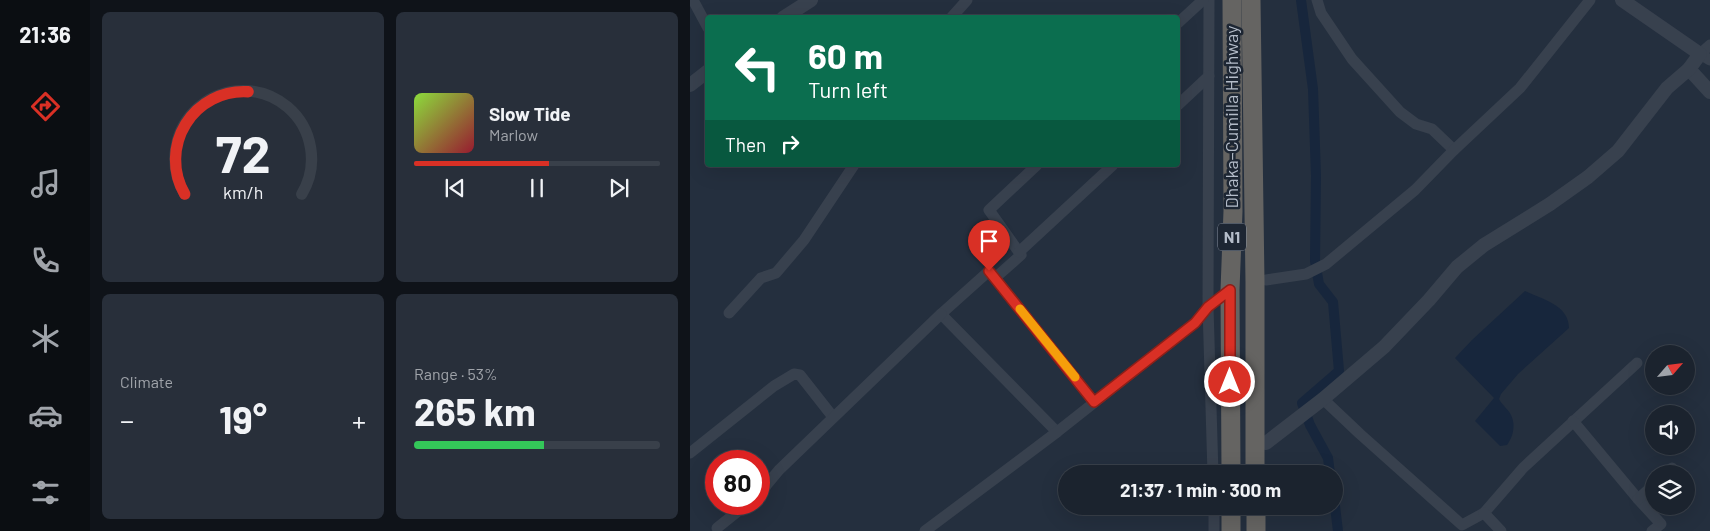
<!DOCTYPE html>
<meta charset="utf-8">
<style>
:root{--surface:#1b232e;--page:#282f3a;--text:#f1f3f6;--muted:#a0a4aa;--line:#39404a;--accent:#d93025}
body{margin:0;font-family:Barlow,sans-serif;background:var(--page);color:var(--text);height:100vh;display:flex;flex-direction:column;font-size:19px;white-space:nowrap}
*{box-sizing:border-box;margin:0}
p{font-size:16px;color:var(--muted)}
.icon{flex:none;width:28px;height:28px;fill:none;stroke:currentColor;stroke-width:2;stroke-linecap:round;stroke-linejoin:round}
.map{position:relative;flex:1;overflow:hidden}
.panel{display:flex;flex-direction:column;gap:12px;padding:12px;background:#0f1319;width:600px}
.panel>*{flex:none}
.top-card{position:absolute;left:15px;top:15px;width:475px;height:152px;border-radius:5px;box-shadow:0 5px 20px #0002,0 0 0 1px var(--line);background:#0b6e4f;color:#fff;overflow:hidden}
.needle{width:32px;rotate:62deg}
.tools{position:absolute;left:955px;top:345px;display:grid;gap:10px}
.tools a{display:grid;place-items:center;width:50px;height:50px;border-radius:50%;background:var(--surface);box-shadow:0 5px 20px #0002,0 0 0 1px var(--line);font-size:25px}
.speed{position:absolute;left:15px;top:450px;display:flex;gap:10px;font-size:25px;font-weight:700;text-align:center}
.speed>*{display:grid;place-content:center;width:65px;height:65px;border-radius:50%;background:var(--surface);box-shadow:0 5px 20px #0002,0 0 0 1px var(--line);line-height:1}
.speed .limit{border:8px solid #d22;background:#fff;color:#111}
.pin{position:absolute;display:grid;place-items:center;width:42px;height:42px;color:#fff;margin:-51px -21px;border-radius:50% 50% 50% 0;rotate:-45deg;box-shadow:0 0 5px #0007}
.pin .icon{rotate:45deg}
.me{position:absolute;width:55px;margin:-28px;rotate:0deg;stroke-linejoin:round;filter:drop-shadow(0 0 4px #0008)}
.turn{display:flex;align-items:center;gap:18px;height:105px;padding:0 20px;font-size:22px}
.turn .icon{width:65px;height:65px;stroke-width:2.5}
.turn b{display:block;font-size:35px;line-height:42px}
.then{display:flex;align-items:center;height:48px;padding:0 20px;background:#0003;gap:10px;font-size:19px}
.big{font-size:38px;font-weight:700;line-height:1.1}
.panel .card{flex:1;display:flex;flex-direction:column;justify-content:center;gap:8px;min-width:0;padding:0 18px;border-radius:8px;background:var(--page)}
.panel .dial{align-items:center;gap:0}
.dial svg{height:130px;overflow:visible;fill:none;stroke:var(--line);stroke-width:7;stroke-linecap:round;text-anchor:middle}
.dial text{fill:var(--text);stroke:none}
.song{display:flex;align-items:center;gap:15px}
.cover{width:60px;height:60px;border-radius:8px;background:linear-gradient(135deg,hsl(90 70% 55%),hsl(350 70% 35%))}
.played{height:5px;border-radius:2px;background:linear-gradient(90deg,var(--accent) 55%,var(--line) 55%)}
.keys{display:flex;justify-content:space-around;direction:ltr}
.heat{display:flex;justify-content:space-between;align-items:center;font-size:28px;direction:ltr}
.charge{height:8px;border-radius:4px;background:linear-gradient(90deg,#34c759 53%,var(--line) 0)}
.panel .tiles{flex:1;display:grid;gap:12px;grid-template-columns:repeat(2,1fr)}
.trip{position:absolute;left:368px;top:465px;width:285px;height:50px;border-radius:25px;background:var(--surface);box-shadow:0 5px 20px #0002,0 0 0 1px var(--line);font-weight:700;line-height:50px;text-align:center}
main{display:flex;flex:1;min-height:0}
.dock{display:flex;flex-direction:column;width:90px;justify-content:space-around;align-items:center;background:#0b0e12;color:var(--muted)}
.dock .icon{width:35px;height:35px}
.dock .selected{color:var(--accent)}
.dock b{font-size:22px;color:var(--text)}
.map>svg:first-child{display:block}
.water{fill:#17263c}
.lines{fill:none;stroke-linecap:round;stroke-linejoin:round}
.canal{stroke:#17263c;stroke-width:10}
.minor{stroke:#38414e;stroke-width:11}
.tertiary{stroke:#38414e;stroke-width:14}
.trunk{stroke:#656462;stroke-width:19}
.route-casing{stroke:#8d1f18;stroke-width:12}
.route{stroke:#d93025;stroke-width:9}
.slow{stroke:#f59e0b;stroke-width:9}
.labels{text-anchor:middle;stroke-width:5;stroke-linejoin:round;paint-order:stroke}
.shield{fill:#1d2633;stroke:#878f9c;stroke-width:1}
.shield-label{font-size:16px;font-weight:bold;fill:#b4bcc9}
.street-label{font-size:18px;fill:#b4bcc9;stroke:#1d2633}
</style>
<main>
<nav class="dock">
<b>21:36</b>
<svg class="icon selected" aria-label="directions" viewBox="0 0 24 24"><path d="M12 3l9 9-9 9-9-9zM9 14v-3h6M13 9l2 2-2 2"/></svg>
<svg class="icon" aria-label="music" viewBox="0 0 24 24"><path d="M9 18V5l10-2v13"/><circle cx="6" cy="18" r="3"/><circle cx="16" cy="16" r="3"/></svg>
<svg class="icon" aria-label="phone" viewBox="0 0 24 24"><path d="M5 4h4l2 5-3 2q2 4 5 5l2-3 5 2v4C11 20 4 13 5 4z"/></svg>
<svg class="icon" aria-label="climate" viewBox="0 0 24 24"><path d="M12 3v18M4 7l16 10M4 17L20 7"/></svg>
<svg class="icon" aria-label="car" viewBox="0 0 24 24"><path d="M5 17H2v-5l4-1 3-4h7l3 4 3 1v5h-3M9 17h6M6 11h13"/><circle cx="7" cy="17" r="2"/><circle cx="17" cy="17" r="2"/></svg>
<svg class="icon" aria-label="filters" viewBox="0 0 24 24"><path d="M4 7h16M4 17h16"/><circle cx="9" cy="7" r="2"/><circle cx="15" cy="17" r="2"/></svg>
</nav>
<section class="panel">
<div class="tiles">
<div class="card dial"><svg viewBox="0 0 100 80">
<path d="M14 69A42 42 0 1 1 86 69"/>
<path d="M14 69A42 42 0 0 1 53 6" stroke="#d93025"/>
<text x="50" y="56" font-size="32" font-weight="700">72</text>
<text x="50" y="72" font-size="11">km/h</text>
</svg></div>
<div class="card">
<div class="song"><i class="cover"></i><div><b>Slow Tide</b><p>Marlow</p></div></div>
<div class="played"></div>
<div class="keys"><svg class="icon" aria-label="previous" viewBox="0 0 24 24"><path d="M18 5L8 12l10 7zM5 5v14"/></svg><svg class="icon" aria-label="pause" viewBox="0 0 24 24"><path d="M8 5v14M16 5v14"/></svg><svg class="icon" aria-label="next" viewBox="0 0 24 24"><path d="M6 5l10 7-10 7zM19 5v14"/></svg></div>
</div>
<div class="card"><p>Climate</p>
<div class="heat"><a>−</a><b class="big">19°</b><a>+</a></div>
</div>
<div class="card"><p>Range · 53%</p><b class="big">265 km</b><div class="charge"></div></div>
</div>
</section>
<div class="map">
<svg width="1020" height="531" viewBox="0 0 1020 531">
<rect width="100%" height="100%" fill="#242f3e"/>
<path class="water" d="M835,291C852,299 879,305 879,328L828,374L811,394L809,399C812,405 818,409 821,415C826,425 823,437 817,445L810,446L785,421L804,398L765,358L782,340Z"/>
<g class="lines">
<g class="canal">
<polyline points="611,0 623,89 626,176 625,261 629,284 643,302 649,371 612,403 620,425 638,458 640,474"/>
<polyline points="644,498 648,531"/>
</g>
<g class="minor">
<polyline points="3,0 18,28"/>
<polyline points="519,0 518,307 523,474"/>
<polyline points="627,0 631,13 662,59 710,112 726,124 742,129 764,150"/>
<polyline points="261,18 277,0"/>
<polyline points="488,23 513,0"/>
<polyline points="1020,45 1010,54 1020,60"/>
<polyline points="488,105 519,76"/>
<polyline points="347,165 299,210 331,255 305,278 299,271 251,314 367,432"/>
<polyline points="329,252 423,165"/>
<polyline points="305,278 404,402"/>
<polyline points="576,280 616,274 636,264 725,190 764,150 830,88 900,0"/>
<polyline points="39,313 71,278 86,273 114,240 164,165"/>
<polyline points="633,399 670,434 772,525 794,513 833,468 947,363"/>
<polyline points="883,421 948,499 971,524 962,531"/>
<polyline points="0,453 84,386 104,374 110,375 143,417"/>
<polyline points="976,474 982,468"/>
<polyline points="69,494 89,470 251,314"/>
<polyline points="948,499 964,485"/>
<polyline points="524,506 524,531"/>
<polyline points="794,513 811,531"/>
<polyline points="27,528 57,504"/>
<polyline points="235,531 367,432 505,323 518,307 540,290"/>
</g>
<g class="tertiary">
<polyline points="93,18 121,0"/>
<polyline points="999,69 1020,92"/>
<polyline points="0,85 18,71"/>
<polyline points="576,443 633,399 694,347 739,300 767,267 794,245 860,204 898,177 928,151 977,88 999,69 1010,54 932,0"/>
</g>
<g class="trunk">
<polyline points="561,0 565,282 565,474"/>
<polyline points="541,474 540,290 543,211 542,0"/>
<polyline points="541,506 541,531"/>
<polyline points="566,506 566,531"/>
</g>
</g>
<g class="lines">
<defs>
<polyline id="route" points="299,271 404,402 505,323 518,307 540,290 540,382"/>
</defs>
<use href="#route" class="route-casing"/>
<use href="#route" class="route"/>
<polyline class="slow" points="330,309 385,377"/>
</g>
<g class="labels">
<rect class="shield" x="528" y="223.5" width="28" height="27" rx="4"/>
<g class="shield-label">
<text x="542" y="243">N1</text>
</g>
<g class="street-label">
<text transform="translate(542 117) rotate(-90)" y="6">Dhaka–Cumilla Highway</text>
</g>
</g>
</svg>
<div class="tools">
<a><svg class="needle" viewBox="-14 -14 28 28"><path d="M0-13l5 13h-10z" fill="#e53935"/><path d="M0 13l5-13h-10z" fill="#a0a4aa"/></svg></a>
<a><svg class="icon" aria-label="sound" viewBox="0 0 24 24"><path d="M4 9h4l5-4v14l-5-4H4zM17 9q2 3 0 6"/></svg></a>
<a><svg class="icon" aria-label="layers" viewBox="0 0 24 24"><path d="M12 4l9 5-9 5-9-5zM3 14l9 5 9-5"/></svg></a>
</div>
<div class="speed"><div class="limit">80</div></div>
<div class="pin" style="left:299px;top:271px;background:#d93025"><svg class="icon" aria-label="arrive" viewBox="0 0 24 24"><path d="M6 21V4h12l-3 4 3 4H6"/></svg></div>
<svg class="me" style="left:540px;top:382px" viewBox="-20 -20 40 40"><circle r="17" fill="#d93025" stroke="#fff" stroke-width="3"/><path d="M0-11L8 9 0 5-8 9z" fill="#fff"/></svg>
<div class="trip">21:37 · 1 min · 300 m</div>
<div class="top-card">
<div class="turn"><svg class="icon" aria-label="left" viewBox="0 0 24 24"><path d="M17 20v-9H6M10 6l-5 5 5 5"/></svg><div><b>60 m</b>Turn left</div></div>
<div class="then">Then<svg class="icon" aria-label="right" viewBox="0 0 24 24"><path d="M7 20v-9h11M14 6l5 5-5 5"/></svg></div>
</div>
</div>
</main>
